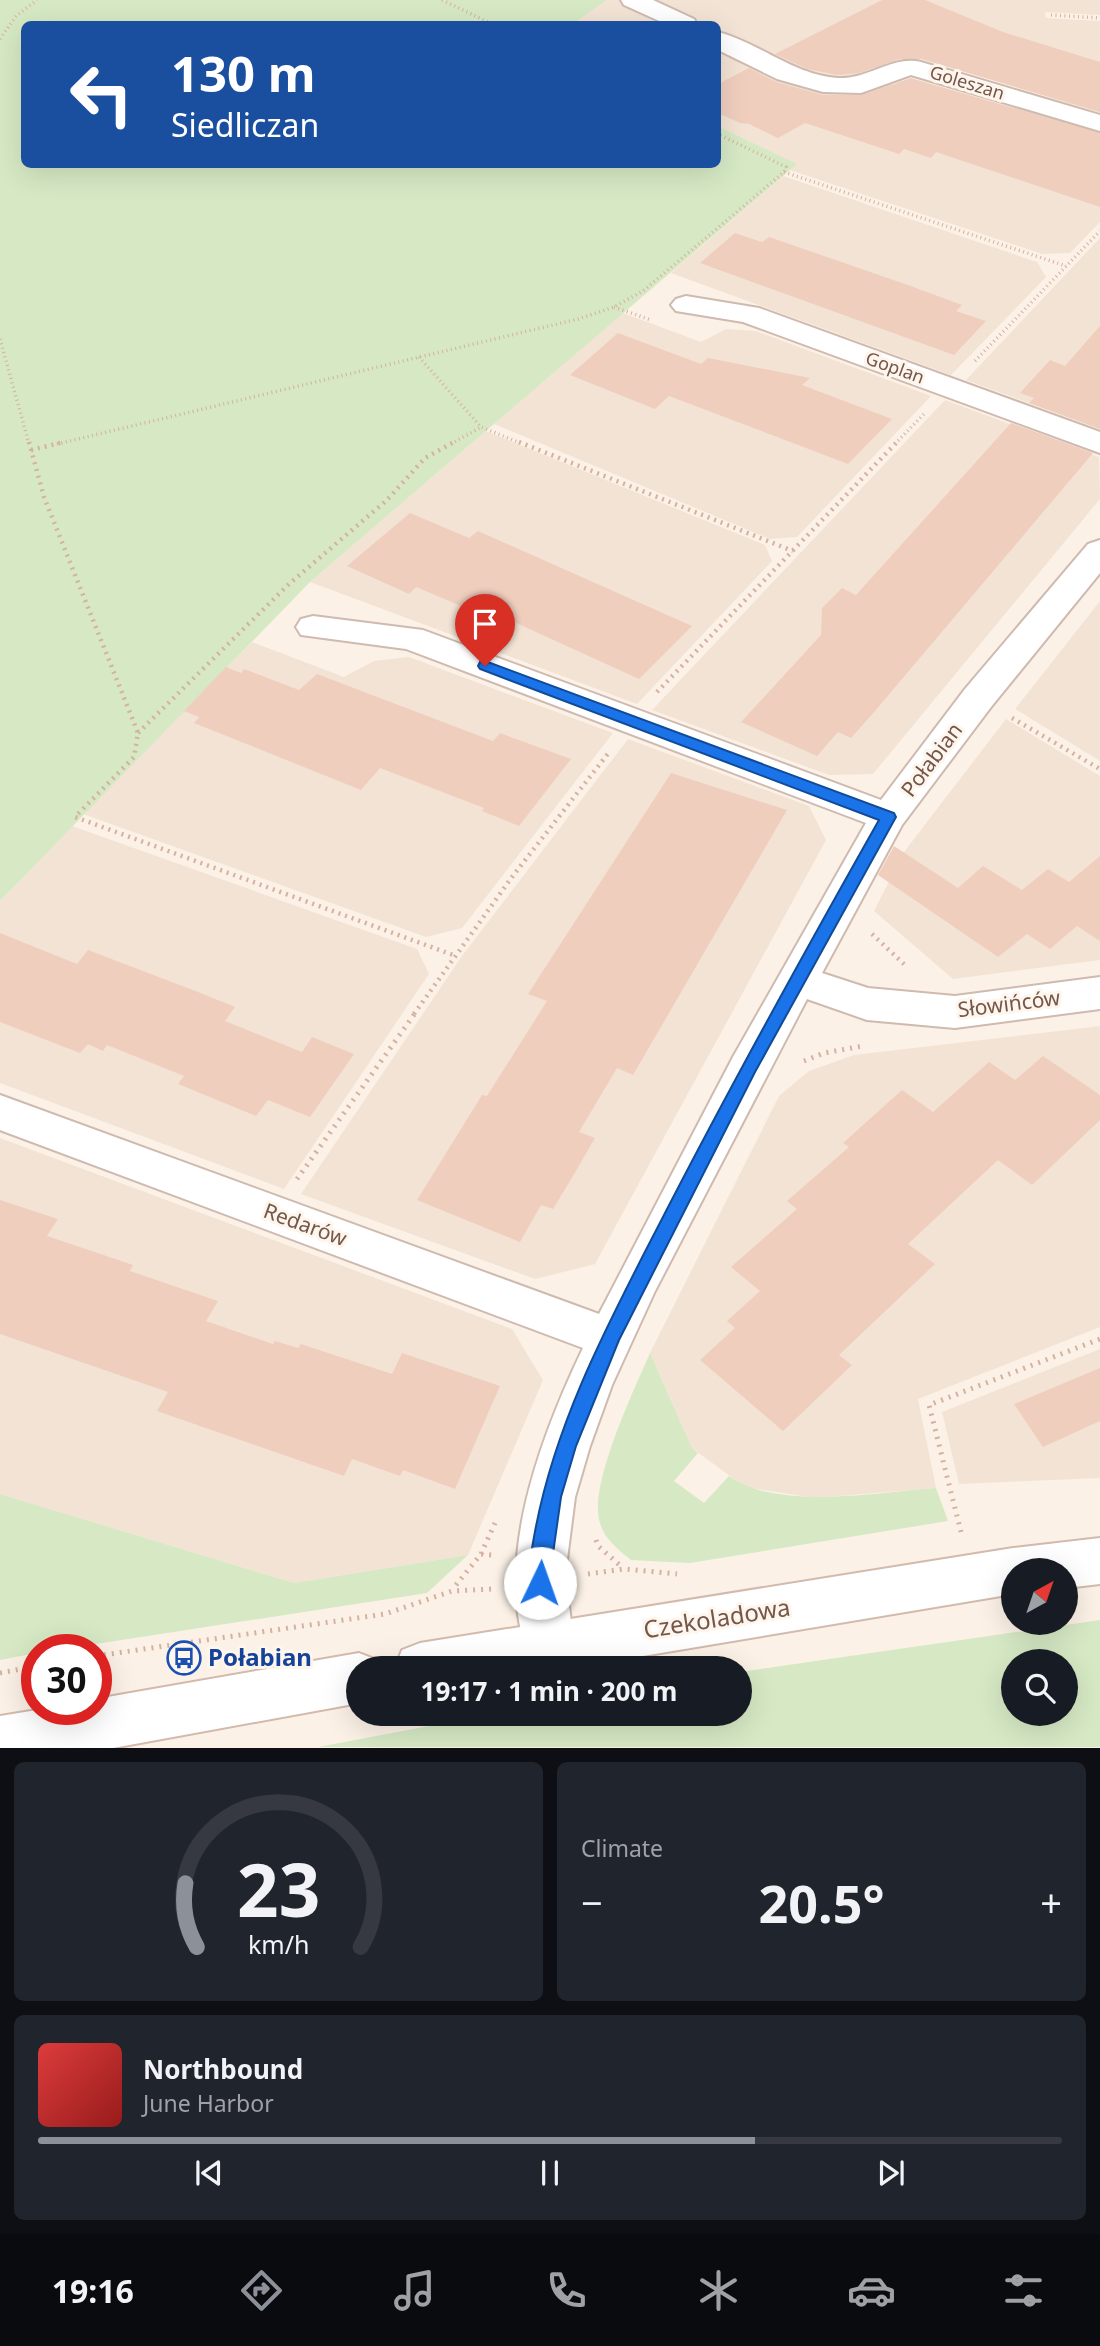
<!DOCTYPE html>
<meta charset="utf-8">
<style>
:root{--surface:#171b24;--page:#20242c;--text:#f1f3f6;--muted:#9ea1a6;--line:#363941;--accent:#8c9099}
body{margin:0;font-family:"Noto Sans",sans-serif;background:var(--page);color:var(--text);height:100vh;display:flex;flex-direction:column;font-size:26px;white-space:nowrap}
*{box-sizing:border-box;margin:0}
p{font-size:23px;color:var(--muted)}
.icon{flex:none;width:38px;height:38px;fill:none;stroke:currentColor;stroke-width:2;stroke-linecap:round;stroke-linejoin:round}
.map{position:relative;height:1748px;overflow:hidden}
.panel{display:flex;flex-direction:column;gap:14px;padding:14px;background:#0d0f14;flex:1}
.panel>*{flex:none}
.banner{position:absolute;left:21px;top:21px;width:700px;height:147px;border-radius:10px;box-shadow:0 7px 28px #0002;background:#1a4fa0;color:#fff;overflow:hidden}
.needle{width:46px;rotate:40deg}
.fabs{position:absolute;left:1001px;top:1558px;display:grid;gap:14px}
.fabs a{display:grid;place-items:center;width:77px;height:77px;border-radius:50%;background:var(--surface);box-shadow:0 7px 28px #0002;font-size:35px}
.speed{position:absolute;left:21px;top:1634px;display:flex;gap:14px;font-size:35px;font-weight:700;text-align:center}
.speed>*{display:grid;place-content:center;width:91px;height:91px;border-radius:50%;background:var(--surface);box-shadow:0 7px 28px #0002;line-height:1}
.speed .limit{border:10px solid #d22;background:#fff;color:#111}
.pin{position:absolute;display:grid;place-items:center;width:60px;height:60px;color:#fff;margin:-72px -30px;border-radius:50% 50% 50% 0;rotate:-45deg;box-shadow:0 0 7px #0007}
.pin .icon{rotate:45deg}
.me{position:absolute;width:77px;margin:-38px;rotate:3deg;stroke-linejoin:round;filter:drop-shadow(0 0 5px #0008)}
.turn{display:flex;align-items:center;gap:24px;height:147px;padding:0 35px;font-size:32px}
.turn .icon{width:91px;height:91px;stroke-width:2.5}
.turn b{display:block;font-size:49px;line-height:60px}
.big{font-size:52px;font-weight:700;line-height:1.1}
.panel .card{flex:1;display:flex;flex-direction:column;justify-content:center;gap:10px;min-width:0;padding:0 24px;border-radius:10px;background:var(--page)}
.panel .dial{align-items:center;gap:0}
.dial svg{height:182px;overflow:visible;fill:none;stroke:var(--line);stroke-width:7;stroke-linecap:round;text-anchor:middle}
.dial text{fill:var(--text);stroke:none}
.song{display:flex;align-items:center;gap:21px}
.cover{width:84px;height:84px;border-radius:10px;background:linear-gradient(135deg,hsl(0 70% 55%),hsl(0 70% 35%))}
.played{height:7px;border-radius:4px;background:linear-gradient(90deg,var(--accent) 70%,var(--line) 70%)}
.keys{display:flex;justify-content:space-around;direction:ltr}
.heat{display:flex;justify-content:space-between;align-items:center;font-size:38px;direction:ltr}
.panel .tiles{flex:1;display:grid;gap:14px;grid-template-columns:1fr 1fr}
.card:last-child{grid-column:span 2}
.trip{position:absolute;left:346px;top:1656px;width:406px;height:70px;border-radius:35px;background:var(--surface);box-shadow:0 7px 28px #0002;font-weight:700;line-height:70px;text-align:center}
.tab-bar{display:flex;height:112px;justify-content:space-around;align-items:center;background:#090b0e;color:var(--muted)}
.tab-bar .icon{width:49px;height:49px}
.tab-bar .active{color:var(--accent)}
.tab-bar b{font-size:32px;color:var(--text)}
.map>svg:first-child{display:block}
.residential{fill:#f3e3d4}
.green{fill:#d6e9c4;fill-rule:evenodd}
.building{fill:#f0cebe}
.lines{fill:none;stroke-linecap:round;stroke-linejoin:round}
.street-casing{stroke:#cfbaaf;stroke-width:4}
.secondary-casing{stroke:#d2baad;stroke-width:4}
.path-far2{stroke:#d5b1a1;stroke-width:3.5;stroke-dasharray:1 3.5;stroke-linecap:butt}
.path-far1{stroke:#d5b1a1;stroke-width:4.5;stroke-dasharray:2 5;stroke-linecap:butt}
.path{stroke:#d5b1a1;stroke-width:5;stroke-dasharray:2 6;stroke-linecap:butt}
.street{fill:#fff;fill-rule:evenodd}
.secondary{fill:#fff;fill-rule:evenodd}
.route{fill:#1a73e8;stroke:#114b97;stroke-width:2}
.labels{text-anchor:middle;stroke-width:6;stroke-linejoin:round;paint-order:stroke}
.far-street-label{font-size:18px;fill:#74564b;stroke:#fef6ec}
.street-label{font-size:21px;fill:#74564b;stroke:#fef6ec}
.near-street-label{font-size:24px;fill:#74564b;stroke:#fef6ec}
.near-transit-label{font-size:24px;font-weight:bold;fill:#164399;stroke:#fef6ec;text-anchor:start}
</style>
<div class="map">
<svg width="1100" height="1748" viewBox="0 0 1100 1748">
<rect width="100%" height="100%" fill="#fcf1e6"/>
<g class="residential">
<polygon points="607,0 1100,0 1100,15 1045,12 1046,18 1100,21 1100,113 922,58 885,90 1019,108 1100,133 1100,222 1070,253 1042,254 790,170 796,164 718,126 718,24 573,24"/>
<polygon points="783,176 1037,262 1046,277 951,375 671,273"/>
<polygon points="1100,238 1100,429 966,380"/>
<polygon points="623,313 701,342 726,329 756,331 931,396 797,537 770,539 494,424"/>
<polygon points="945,400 1099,457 1100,499 873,774 829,775 652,710"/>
<polygon points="486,431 765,545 772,561 637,704 310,582"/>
<polygon points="1100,601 1100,761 1015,709"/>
<polygon points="252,642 344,677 374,661 409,657 613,733 462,928 426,937 83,814"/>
<polygon points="1006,719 1100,776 1100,960 953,979 874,911 904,852"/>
<polygon points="628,739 809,806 826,840 595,1264 535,1279 301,1194 462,956"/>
<polygon points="72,826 417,949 429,974 284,1189 0,1083 0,901"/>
<polygon points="1100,1026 1100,1327 918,1399 936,1488 815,1498 745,1487 692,1448 650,1353 779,1096 809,1071 854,1055"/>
<polygon points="0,1138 512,1329 543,1380 468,1555 294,1583 0,1494"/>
<polygon points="1100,1349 1100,1478 959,1484 942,1412"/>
</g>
<g class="green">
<polygon points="0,0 607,0 573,24 24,24 24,164 718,164 718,126 797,164 310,582 0,901"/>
<path d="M650,1353L692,1448L698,1453L674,1481L704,1503L729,1476C777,1511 879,1492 936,1488L948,1521L690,1563L631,1560C619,1550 604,1539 600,1523C588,1486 634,1390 650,1353Z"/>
<polygon points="0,1494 294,1583 468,1555 427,1593 57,1650 37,1650 37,1653 0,1660"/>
<path d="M1100,1620V1747H318L498,1713H740V1672ZM1013,1661H1066V1713H1013Z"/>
</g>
<g class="building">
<polygon points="882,0 925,0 1003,32 1100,62 1100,112 921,59 900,59 859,73 838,75 807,69 775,54"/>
<polygon points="749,68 776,82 823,95 862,95 911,78 1100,133 1100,207 936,152 931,158 904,149 899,154 805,123 778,138 749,124 740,123 718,113 718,84"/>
<polygon points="735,233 762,242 769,237 908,285 962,305 956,311 986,321 954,355 700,263"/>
<polygon points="1100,326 1100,429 1029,403 1034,398 1020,393 1050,360 1065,366"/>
<polygon points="618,333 701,364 708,358 810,378 802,385 892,419 848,464 669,396 655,409 570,375"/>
<polygon points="1011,423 1093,453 875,711 851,738 838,732 817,756 741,722 821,635 822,608 842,588 856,595"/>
<polygon points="410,513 469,538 478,531 692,626 639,679 468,601 463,607 416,587 409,594 347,566"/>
<polygon points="226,667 241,673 244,669 299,690 317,674 493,741 500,733 571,759 519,826 482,811 484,808 380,768 361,790 194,723 199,717 184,711"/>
<polygon points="671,773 787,810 633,1075 617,1068 579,1132 595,1138 573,1176 553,1209 541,1205 520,1242 417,1200 482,1095 487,1096 547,1001 528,994"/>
<polygon points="894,846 958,888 983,866 1022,890 1048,869 1069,882 1100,856 1100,941 1077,926 1050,949 1027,934 998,957 878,875"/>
<polygon points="0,933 77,964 88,950 198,992 235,1007 225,1021 302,1052 312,1037 354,1054 310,1117 268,1100 256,1116 178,1084 184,1076 107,1045 103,1051 88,1044 80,1053 0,1022"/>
<polygon points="1043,1056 1100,1095 1100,1120 1032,1185 998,1160 908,1244 935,1264 839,1355 852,1365 783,1431 700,1360 735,1328 727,1321 760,1291 731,1267 797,1209 787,1201 849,1147 843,1143 902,1090 933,1112 989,1062 1015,1080"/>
<polygon points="0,1200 58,1219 47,1236 133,1265 130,1271 218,1301 206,1321 273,1344 275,1341 298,1348 301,1344 392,1374 402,1353 500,1386 455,1489 403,1470 400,1476 352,1459 344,1476 157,1411 168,1392 0,1334"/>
<polygon points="1100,1368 1100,1421 1043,1447 1014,1404"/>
</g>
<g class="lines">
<defs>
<g id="street">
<polygon points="621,0 653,0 694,19 697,24 666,24 624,5"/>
<path d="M718,32C760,43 793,75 838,78C867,80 893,55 921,62L1100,115V131L911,75L861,93L823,92L777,79L718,50Z"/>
<polygon points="686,296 759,308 1100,432 1100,453 743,322 676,311 671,305 676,299"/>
<path d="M1100,540V573L991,707L902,825L822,973L868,988L955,996L1100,977V1009L955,1028L867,1020L807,999L655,1291L612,1385L590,1446L575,1497L565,1575L574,1645L567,1662L553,1668L531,1662C490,1567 541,1436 583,1348L0,1130V1095L599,1314L733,1057L866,823L406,649L301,635L296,627L301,619L313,616L423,630L881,800L965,689L1088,544Z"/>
</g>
<g id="secondary">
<polygon points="1100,1538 1100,1584 1066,1588 1066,1570 1013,1570 1013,1594 571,1668 395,1668 402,1650 420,1643 1013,1548"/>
<polygon points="359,1653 377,1660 380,1668 359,1668 359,1703 113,1748 0,1748 0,1716 37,1710 96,1710 96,1699"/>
</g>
</defs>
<use href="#street" class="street-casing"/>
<use href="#secondary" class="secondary-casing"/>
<g class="path-far2">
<polyline points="442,0 492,24"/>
<polyline points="1051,15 1100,18"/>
<polyline points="0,39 16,16 37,0"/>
<polyline points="784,172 1066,266"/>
<polyline points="614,307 651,320"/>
<polyline points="0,339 29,444"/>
<polyline points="419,357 481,427 523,444"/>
<polyline points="975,361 1100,231"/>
<polyline points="57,444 578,319 614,307 643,291 784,172 786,167 718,134"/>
<polyline points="451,444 481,427"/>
<polyline points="895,444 925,413"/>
</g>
<g class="path-far1">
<polyline points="29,442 44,497 138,733 134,757 75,817 456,956"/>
<polyline points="519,442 793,551"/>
<polyline points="31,450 64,442"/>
<polyline points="657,692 897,442"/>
<polyline points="1012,718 1100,769"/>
<polyline points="138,733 289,584 387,500 425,458 454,442"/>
<polyline points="872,934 906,966"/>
<polyline points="414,1014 512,877 610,751"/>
</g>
<g class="path">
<polyline points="804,1061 824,1053 863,1046"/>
<polyline points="297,1179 416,1012"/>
<polyline points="961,1532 929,1405 1100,1339"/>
<polyline points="596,1540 598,1546 623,1568"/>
<polyline points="481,1554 495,1523"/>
<polyline points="588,1574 624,1569 677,1574"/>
<polyline points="456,1585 481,1554 492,1555"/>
<polyline points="96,1656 385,1614 452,1591 493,1589"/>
<polyline points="0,1673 37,1666"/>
</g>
<use href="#street" class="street"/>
<use href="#secondary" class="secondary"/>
</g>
<path class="route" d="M485,661L894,813L896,817L755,1072L619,1340L576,1446L561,1497L548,1589L540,1592L533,1589C527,1575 531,1553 534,1537C554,1422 611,1318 664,1215C733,1081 805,951 879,820L480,669L478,666L480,662Z"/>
<defs>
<symbol id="bus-ring" viewBox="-11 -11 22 22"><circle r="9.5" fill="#fef6ec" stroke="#1a4fb4" stroke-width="1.5"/><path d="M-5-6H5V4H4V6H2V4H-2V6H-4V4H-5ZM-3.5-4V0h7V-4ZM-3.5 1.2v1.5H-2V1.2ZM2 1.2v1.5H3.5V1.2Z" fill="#1a4fb4"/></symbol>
</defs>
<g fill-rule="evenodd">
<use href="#bus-ring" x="165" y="1639" width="38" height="38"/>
</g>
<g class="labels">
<g class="far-street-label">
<text transform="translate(967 83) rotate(17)" y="6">Goleszan</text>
<text transform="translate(895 368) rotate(20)" y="6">Goplan</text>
</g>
<g class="street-label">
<text transform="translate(932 760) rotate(-53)" y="7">Połabian</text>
<text transform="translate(1009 1004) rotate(-7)" y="7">Słowińców</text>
<text transform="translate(305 1225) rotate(20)" y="7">Redarów</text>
</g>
<g class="near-street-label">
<text transform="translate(717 1619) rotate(-9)" y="8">Czekoladowa</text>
</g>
<g class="near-transit-label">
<text x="208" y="1666">Połabian</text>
</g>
</g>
</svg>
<div class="fabs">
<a><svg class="needle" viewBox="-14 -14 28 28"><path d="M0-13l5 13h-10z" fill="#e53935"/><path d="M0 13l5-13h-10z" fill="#9ea1a6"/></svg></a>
<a><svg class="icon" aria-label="search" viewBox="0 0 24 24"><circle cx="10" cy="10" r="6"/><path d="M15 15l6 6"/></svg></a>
</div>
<div class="speed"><div class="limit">30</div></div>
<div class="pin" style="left:485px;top:666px;background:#d93025"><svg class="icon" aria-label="arrive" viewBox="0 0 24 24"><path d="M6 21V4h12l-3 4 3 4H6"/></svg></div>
<svg class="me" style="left:540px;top:1583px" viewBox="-20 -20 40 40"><circle r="19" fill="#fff"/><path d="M0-13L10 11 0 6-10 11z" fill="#1a73e8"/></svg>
<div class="trip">19:17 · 1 min · 200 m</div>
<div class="banner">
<div class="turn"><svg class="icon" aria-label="left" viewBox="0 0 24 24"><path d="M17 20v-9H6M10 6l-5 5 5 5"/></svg><div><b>130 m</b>Siedliczan</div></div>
</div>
</div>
<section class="panel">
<div class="tiles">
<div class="card dial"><svg viewBox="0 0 100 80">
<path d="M14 69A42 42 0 1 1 86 69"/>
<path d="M14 69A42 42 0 0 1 9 41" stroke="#8c9099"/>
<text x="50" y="56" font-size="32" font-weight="700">23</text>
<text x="50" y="72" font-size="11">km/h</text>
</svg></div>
<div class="card"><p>Climate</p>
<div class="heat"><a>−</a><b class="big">20.5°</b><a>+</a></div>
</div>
<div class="card">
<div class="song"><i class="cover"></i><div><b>Northbound</b><p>June Harbor</p></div></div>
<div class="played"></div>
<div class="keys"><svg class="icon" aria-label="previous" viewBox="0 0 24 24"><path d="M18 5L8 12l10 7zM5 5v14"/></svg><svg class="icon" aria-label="pause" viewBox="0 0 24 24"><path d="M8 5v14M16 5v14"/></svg><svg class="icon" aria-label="next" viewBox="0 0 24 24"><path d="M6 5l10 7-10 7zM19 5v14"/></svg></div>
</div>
</div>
</section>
<nav class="tab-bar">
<b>19:16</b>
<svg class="icon active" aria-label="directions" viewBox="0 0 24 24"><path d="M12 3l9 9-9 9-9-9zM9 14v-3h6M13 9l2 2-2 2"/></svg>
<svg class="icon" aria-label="music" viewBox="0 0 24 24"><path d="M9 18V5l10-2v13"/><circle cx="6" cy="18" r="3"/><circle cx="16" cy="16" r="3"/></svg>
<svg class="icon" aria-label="phone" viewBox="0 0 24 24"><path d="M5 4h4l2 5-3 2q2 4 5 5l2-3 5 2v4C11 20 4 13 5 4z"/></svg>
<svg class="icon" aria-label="climate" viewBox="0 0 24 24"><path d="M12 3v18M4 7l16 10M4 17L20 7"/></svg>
<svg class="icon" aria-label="car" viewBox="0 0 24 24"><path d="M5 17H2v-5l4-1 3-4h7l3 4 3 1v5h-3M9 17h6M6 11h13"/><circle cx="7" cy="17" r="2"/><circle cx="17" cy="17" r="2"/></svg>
<svg class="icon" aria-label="filters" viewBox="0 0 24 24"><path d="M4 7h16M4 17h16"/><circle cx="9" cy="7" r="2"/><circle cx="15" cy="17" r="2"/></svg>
</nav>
